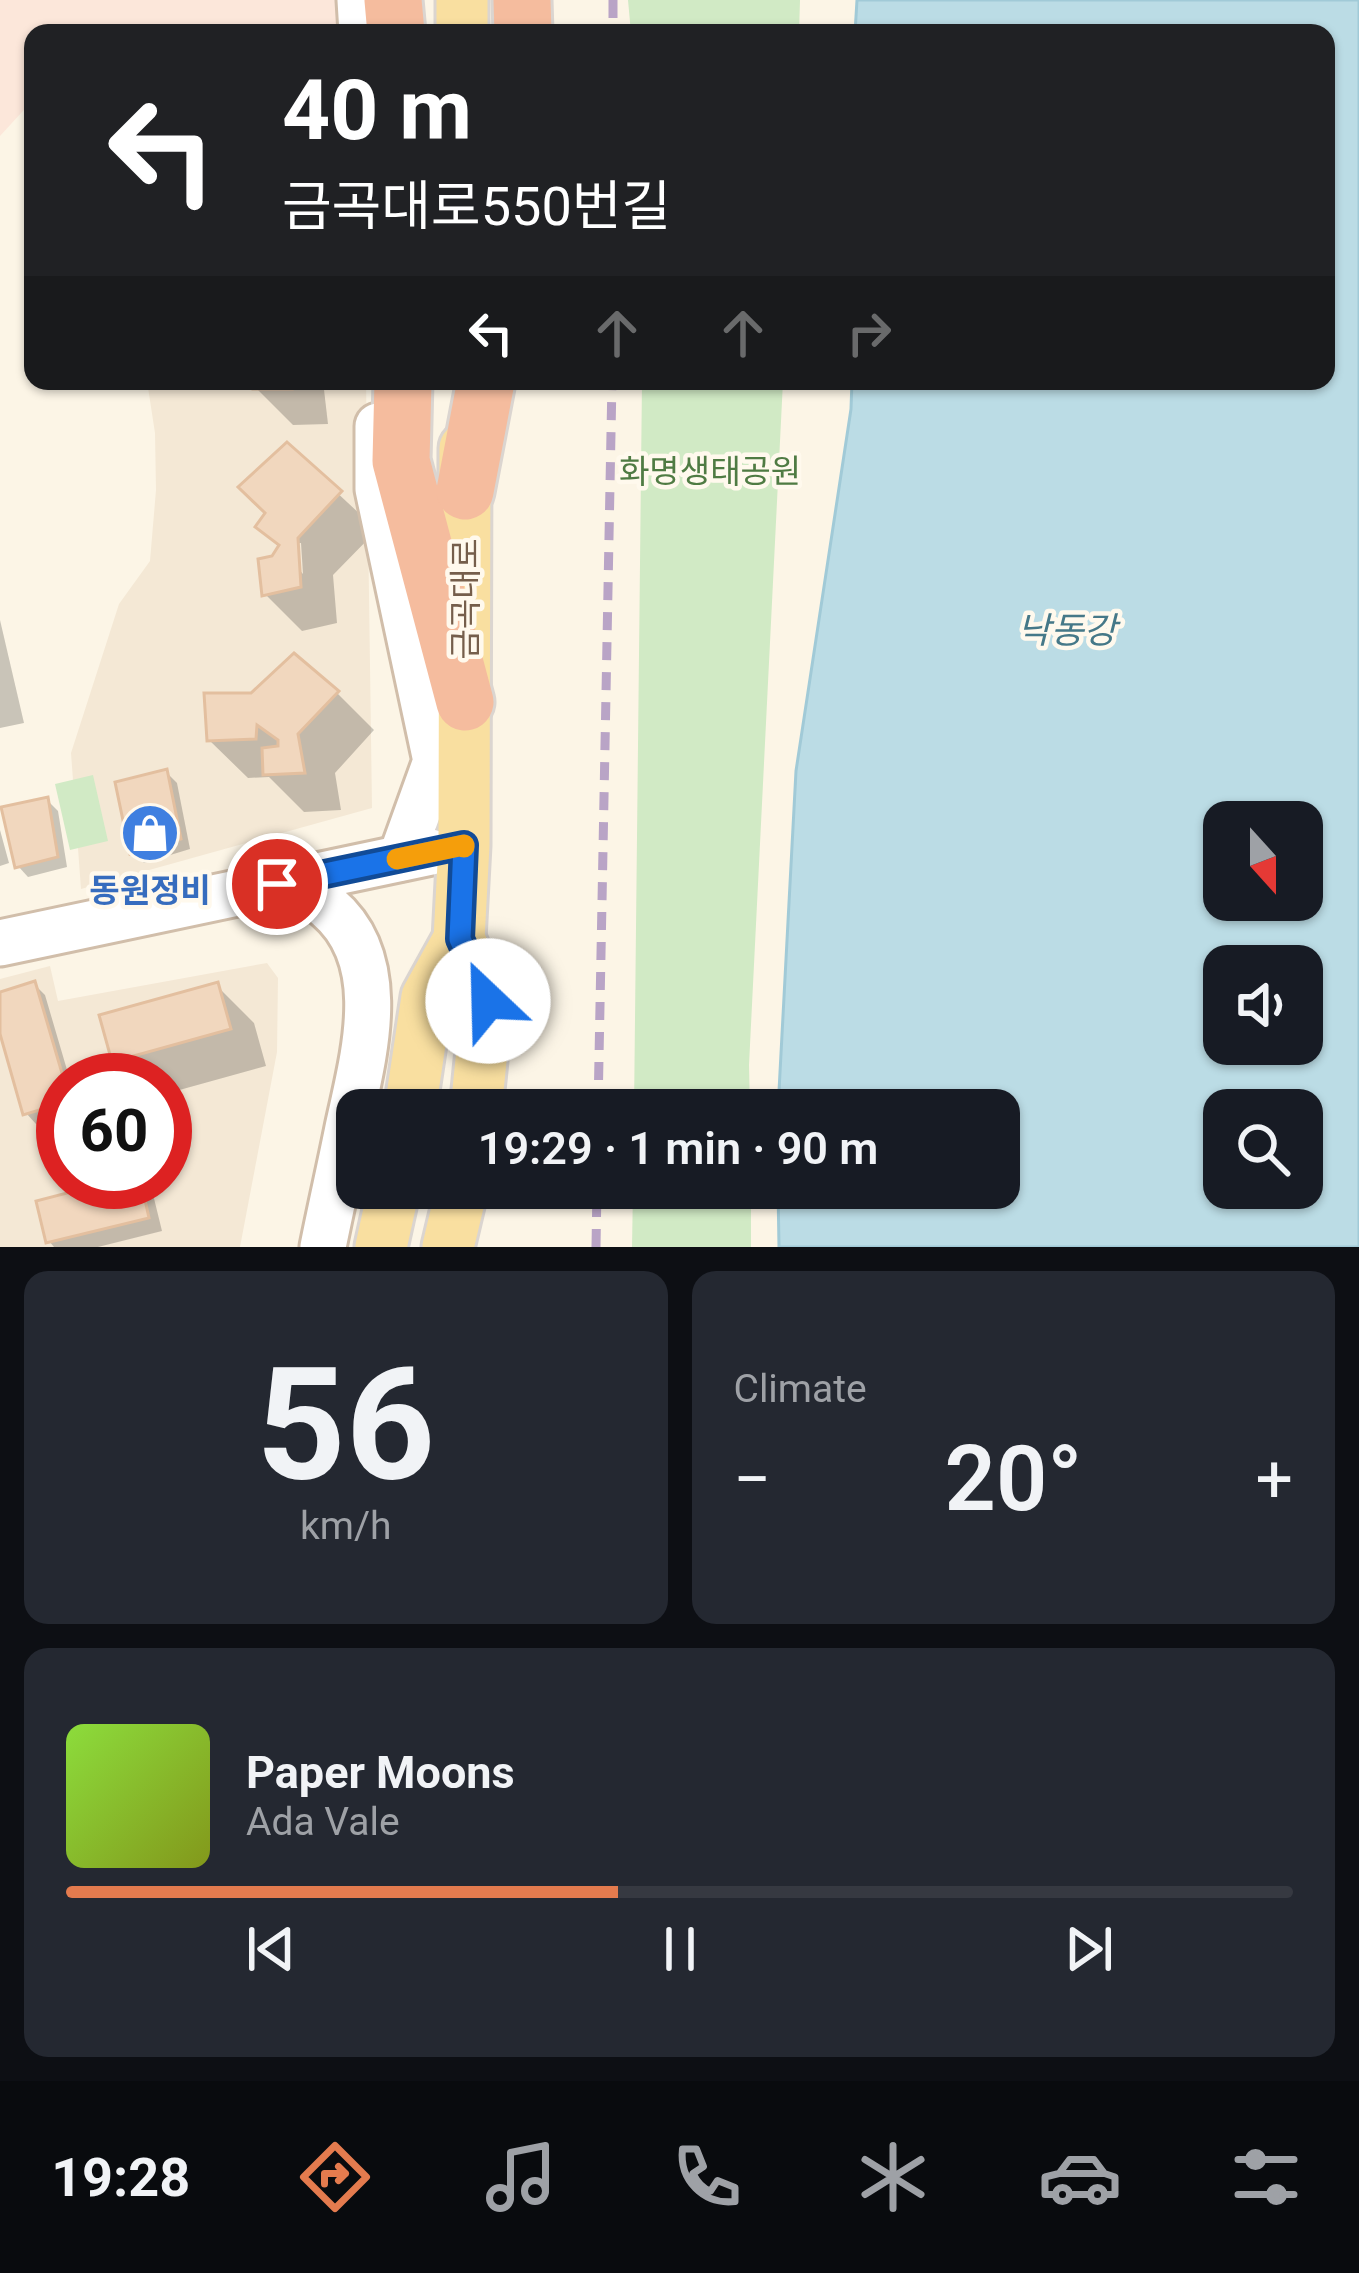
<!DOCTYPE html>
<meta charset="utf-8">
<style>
:root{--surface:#171b24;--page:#242831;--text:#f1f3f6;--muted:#9ea1a6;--line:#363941;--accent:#e47b4e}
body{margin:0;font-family:Roboto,"Noto Sans KR",sans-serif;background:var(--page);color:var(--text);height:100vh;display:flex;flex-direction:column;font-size:45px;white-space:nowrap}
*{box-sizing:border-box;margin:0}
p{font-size:39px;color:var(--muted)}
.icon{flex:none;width:66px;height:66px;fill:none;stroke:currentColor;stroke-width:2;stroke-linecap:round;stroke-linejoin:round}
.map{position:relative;height:1247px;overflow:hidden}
.details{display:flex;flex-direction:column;gap:24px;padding:24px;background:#0d0f14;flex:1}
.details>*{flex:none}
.banner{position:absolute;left:24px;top:24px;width:1311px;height:366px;border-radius:24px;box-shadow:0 3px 9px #0004;background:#202124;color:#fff;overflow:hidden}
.needle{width:78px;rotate:159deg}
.tools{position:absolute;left:1203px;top:801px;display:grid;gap:24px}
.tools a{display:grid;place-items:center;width:120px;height:120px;border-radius:24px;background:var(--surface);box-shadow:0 3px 9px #0004;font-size:60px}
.speed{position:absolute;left:36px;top:1053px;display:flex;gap:24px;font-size:60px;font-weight:700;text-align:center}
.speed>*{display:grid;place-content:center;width:156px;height:156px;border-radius:50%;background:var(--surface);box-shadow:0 3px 9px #0004;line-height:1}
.speed .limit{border:18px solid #d22;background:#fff;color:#111}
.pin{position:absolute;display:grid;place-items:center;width:102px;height:102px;color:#fff;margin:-51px;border:6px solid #fff;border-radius:50%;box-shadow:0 3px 12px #0007}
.me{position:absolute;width:132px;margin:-66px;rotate:336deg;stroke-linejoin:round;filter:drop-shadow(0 0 9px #0008)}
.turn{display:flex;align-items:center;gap:42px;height:252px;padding:0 60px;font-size:54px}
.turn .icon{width:156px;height:156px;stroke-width:2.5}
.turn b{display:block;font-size:84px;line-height:102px}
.lanes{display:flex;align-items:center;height:114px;padding:0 60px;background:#0003;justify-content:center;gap:60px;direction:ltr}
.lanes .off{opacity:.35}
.big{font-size:90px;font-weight:600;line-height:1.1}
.details .card{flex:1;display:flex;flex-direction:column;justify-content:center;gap:18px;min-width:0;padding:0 42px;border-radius:24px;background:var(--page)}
.details .dial{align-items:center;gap:0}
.dial b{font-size:156px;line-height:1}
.song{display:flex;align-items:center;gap:36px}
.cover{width:144px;height:144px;border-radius:18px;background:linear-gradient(135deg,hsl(90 70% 55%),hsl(70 70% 35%))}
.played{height:12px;border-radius:6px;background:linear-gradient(90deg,var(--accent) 45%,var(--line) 45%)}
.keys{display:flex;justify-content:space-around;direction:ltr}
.heat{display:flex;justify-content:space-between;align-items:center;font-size:66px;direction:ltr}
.details .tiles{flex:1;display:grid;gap:24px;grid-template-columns:1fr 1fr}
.card:last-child{grid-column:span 2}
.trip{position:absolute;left:336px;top:1089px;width:684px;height:120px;border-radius:24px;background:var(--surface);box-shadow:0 3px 9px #0004;font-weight:600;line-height:120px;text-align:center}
.tabs{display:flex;height:192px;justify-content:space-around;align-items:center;background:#090b0e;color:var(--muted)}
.tabs .icon{width:84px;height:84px}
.tabs .on{color:var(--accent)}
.tabs b{font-size:54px;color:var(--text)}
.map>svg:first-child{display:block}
.residential{fill:#f4e8d5;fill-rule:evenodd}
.commercial{fill:#fce7da}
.green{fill:#d1eac5}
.water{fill:#bbdce5;stroke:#a1cad7;stroke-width:3;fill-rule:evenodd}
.shadow{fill:#0003;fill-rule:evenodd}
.building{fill:#f1d7be;stroke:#e3bf9f;stroke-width:3}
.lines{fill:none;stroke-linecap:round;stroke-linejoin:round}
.secondary-casing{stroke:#d1beaa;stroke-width:51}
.primary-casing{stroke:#dbd5d0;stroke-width:57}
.highway-casing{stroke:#dbd5d0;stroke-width:63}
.secondary{stroke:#fff;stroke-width:45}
.primary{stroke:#f9dfa0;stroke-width:51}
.highway{stroke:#f5bc9e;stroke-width:57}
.rail{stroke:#b9a4c6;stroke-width:9;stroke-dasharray:18 12;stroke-linecap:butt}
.route-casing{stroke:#114b97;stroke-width:30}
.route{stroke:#1a73e8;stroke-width:21}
.slow{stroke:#f59e0b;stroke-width:21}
.labels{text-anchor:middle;stroke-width:9;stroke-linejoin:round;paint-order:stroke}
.park-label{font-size:33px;fill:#4f7b43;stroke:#fff9ed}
.street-label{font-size:33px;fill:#755e4b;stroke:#fff9ed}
.shop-label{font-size:33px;font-weight:bold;fill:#366cbe;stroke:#fff9ed}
.water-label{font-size:36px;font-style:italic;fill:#457888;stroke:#fff9ed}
</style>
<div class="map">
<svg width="1359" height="1247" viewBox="0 0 1359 1247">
<rect width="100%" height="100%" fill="#fcf5e6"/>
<g class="residential">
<polygon points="147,381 366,381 372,808 81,889 71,753 119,604 150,561 156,490 155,433"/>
<path d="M267,963L278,978L277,1052L240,1247H0V979L50,966L58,1001ZM63,1080H165V1182H63Z"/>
</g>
<polygon class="commercial" points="0,0 345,0 349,33 33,33 33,100 0,136"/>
<g class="green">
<polygon points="628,0 800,0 799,33 631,33"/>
<polygon points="642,381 783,381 749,1065 750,1110 634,1110"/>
<polygon points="93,775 108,841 70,850 55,784"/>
<polygon points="633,1188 751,1188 751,1247 632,1247"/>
</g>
<path class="water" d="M857,0H1359V1247H779L778,1188H999V1110H778L796,771L851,409L852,381H1326V33H855ZM1224,822H1302V900H1224ZM1224,966H1302V1044H1224ZM1224,1110H1302V1188H1224Z"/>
<g class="shadow">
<polygon points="256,381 323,381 328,424 293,425 256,388"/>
<path d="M287,446L377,530L333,575L337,623L302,631L265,594L274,558L280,548L259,527L269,513ZM295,543H301L303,574L297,567Z"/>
<polygon points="0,620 24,723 0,728"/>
<polygon points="337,693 374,730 335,773 341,810 304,812 269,777 248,778 209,740"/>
<polygon points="166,772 177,783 190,849 144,863 133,852"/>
<polygon points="47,800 58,811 67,867 28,877 18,866"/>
<polygon points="0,830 9,863 0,866"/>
<polygon points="35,985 45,995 70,1080 63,1080 63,1116 36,1124 26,1113 0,1023 0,995"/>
<polygon points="217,986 254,1023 266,1066 165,1094 165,1080 134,1080 115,1060"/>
<polygon points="76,1182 150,1182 162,1231 98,1247 54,1247 49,1241 79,1193"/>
</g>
<g class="building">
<polygon points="253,381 291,381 292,389 253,389"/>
<polygon points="287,442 342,491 298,538 301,587 262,596 258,559 272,556 279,545 255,527 265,513 238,487"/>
<polygon points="294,653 339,691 298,734 305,773 263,775 262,748 278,746 278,740 257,725 256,739 207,741 204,693 251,693"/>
<polygon points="167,769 181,839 130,854 115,782"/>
<polygon points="48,797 58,857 15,868 1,807"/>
<polygon points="35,981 64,1080 63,1103 23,1115 0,1034 0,992"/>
<polygon points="218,982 231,1029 112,1062 99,1015"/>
<polygon points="73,1182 141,1182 149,1218 46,1243 36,1201 75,1191"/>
</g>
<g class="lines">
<defs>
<g id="secondary">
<polyline points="360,0 362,33"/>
<polyline points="378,426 378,489 436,761 401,858"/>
<path d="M277,885C294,891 315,895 328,907C392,961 363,1058 348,1128C340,1168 331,1207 323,1247"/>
<polyline points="0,943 431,852"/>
</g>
<g id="primary">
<polyline points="462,0 462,33"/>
<polyline points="459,939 487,1001 476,1110"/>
<polyline points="410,1110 427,997 459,939 464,845 465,448"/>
<polyline points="381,1247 394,1188"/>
<polyline points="448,1247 462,1188"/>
</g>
<g id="highway">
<polyline points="393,0 396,33"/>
<polyline points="522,0 523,33"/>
<polyline points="403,381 401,461 465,702"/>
<polyline points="465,491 486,381"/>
</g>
</defs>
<use href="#secondary" class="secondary-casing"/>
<use href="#primary" class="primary-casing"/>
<use href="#highway" class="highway-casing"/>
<use href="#secondary" class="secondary"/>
<use href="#primary" class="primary"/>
<use href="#highway" class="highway"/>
<g class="rail">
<polyline points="613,0 613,33"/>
<polyline points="598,1110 612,381"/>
<polyline points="596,1247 597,1188"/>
</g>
</g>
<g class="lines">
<defs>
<polyline id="route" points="277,884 464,845 460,939 488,1001"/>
</defs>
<use href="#route" class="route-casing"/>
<use href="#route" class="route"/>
<polyline class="slow" points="397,859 464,845 464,847"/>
</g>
<defs>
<symbol id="shop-disc" viewBox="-11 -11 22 22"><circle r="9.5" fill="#3f7fe0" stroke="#fff9ed"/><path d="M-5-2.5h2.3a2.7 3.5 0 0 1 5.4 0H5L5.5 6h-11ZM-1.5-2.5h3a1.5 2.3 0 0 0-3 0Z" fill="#fff"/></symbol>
</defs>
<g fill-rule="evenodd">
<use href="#shop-disc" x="117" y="800" width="66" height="66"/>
</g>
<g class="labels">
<g class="park-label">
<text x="710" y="483">화명생태공원</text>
</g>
<g class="street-label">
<text transform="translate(465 599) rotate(-90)" y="12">금곡대로</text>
</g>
<g class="shop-label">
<text x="150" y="902">동원정비</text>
</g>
<g class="water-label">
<text x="1067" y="643">낙동강</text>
</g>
</g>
</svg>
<div class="tools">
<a><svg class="needle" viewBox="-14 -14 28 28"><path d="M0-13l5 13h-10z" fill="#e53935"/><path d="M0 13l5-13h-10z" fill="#9ea1a6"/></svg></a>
<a><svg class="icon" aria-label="sound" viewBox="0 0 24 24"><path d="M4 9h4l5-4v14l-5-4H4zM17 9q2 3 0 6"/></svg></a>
<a><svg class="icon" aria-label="search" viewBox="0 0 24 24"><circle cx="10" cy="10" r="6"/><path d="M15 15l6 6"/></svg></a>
</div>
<div class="speed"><div class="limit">60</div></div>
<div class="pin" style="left:277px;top:884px;background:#d93025"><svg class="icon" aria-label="arrive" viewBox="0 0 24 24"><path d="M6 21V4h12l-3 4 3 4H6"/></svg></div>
<svg class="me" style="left:488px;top:1001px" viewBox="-20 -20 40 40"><circle r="19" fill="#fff"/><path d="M0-13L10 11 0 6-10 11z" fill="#1a73e8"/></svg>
<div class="trip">19:29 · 1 min · 90 m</div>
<div class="banner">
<div class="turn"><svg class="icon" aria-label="left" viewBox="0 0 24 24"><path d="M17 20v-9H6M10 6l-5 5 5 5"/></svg><div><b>40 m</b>금곡대로550번길</div></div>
<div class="lanes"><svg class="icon" aria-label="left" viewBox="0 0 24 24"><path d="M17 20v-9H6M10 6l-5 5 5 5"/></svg><svg class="icon off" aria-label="ahead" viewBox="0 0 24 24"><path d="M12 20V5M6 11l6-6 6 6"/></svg><svg class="icon off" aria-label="ahead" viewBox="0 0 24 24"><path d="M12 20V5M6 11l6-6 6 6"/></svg><svg class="icon off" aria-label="right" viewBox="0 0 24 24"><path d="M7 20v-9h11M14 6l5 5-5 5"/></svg></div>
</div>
</div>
<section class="details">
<div class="tiles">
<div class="card dial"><b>56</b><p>km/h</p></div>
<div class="card"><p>Climate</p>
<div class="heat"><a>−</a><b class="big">20°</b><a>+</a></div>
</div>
<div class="card">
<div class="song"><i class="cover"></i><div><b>Paper Moons</b><p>Ada Vale</p></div></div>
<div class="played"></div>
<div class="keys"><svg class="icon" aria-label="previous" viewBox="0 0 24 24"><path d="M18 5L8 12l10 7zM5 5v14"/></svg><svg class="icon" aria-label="pause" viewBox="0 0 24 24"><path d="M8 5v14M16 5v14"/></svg><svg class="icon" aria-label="next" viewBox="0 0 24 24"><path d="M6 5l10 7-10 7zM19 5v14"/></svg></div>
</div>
</div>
</section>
<nav class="tabs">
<b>19:28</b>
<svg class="icon on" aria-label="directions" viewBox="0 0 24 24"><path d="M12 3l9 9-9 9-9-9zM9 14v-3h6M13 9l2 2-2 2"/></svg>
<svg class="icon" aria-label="music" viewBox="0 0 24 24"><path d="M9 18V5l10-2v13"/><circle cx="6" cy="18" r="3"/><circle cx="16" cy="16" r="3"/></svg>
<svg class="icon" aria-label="phone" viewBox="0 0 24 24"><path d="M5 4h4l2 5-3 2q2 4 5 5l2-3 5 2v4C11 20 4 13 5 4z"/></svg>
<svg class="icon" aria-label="climate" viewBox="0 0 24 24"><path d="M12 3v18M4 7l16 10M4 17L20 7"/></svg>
<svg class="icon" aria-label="car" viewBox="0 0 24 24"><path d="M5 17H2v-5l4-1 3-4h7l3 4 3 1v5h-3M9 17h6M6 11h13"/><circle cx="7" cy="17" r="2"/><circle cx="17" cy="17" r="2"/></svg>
<svg class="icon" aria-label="filters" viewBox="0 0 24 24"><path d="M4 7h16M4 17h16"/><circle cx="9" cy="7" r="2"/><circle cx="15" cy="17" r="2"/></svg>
</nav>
